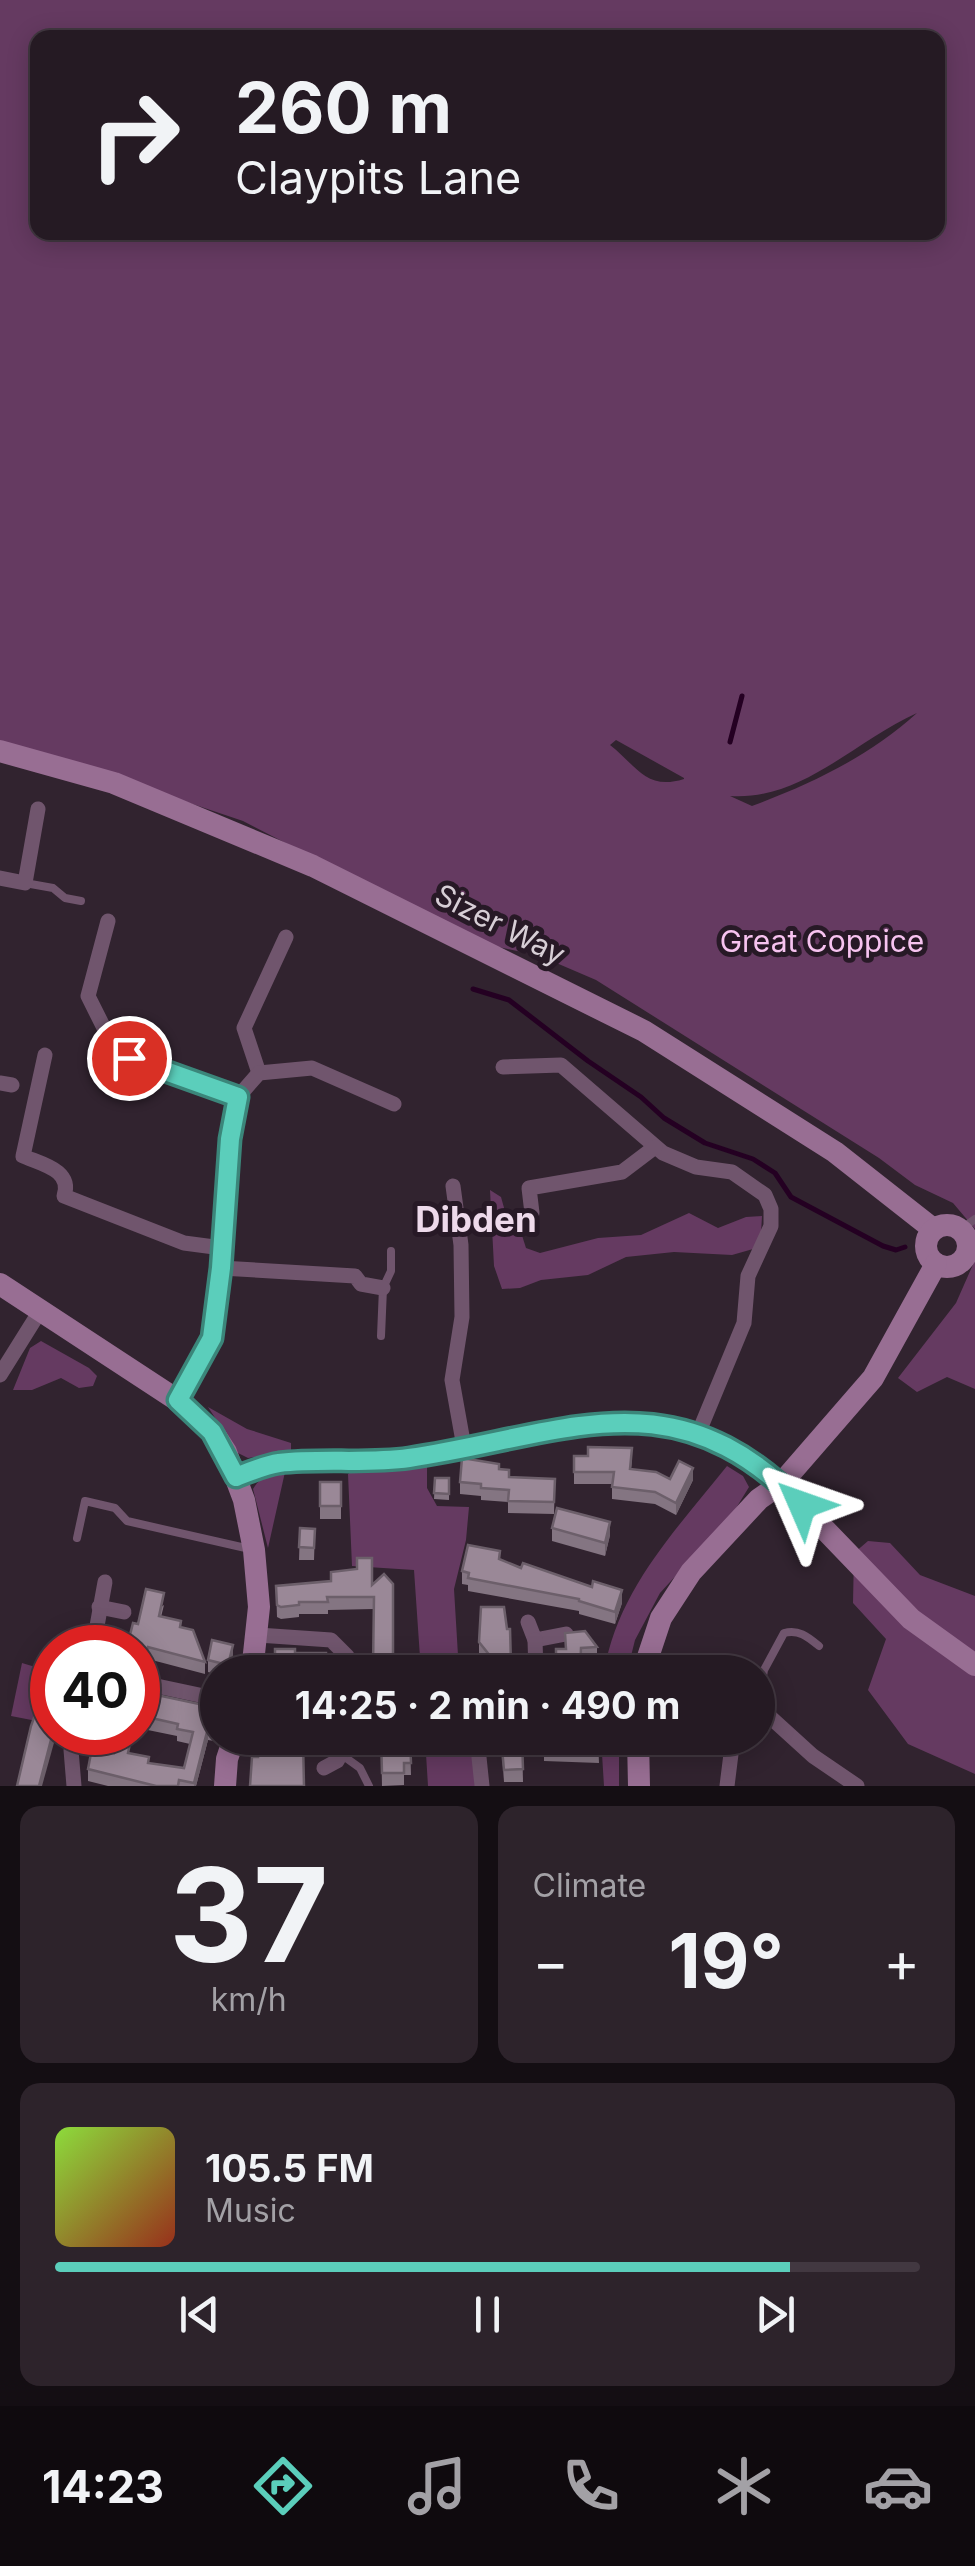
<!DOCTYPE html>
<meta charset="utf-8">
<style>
:root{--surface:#251a23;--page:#2d232b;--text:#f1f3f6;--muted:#a3a1a6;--line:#423841;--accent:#5bcebb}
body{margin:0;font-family:Inter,sans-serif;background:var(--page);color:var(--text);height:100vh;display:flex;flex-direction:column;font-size:38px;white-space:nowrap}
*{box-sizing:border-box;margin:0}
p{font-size:32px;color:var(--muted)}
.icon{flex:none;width:55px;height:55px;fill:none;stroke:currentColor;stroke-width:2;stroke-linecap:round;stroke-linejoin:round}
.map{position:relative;height:1786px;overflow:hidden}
.drawer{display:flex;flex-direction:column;gap:20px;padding:20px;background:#140e13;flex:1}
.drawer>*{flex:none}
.guide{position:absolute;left:30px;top:30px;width:915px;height:210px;border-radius:20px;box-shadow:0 5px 25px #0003,0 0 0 2px var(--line);background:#251a23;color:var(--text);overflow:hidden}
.speed{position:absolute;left:30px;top:1625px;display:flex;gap:20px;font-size:50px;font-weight:700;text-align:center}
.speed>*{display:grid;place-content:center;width:130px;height:130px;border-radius:50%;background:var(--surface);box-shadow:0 5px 25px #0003,0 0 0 2px var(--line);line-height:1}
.speed .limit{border:15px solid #d22;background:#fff;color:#111}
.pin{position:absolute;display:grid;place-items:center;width:85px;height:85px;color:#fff;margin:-42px;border:5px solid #fff;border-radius:50%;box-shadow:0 2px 10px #0007}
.me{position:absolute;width:110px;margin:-55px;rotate:313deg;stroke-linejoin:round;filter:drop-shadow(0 0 8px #0008)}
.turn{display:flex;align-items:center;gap:35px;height:210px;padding:0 40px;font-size:45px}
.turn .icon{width:130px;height:130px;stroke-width:2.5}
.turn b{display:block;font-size:70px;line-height:85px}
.big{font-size:75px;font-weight:700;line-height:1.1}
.drawer .tile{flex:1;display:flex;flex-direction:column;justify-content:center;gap:15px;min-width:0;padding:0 35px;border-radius:20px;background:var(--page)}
.drawer .dial{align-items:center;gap:0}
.dial b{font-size:130px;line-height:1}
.song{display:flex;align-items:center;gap:30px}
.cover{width:120px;height:120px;border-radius:15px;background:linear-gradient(135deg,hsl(90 70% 55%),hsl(10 70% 35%))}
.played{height:10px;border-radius:5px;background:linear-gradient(90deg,var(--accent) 85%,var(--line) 85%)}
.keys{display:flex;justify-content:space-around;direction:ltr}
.heat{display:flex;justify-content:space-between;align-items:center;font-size:55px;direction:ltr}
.drawer .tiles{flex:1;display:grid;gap:20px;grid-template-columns:1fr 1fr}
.tile:last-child{grid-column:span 2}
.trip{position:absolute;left:200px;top:1655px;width:575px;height:100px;border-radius:50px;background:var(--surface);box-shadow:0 5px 25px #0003,0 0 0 2px var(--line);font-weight:700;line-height:100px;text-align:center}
.tab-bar{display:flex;height:160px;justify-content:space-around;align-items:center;background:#0f0a0e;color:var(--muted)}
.tab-bar .icon{width:70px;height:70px}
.tab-bar .on{color:var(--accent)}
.tab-bar b{font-size:45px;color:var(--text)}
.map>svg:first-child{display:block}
.green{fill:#653a61;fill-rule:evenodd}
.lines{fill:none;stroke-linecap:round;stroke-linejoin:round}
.stream{stroke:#240022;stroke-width:5}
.lane{stroke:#70556d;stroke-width:8}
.street{stroke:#70556d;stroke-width:15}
.secondary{stroke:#986e93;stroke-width:22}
.wall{fill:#847582}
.shaded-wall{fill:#6c5f6a}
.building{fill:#9a8897;stroke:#6c5f6a;stroke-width:2.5}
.route-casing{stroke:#3b867a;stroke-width:25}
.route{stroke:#5bcebb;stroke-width:18}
.labels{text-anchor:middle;stroke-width:10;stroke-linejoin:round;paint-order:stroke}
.street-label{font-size:30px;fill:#d7ced6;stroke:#271926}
.park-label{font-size:30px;fill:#f7c3f0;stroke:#271926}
.quarter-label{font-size:35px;font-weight:bold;fill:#eedaeb;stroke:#271926}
</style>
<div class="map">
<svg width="975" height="1786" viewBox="0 0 975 1786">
<rect width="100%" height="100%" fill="#31232f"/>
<g class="green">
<path d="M0,0H975V1229L953,1203L915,1185L879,1158L596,980L540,956L480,943L243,821L151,790L0,746ZM38,38H938V232H38ZM917,713C870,756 811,784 752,806L730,796C802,801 856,740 917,713ZM616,740L684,778V779C646,791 637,766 610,745Z"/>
<polygon points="490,1190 501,1197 508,1222 519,1226 526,1248 540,1253 598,1238 641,1235 689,1213 718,1228 746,1217 762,1216 761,1233 753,1249 732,1255 674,1252 626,1257 588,1275 541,1280 520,1288 502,1289 494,1266"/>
<polygon points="975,1260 975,1389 947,1377 917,1392 898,1378 956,1303"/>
<polygon points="41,1341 89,1368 97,1376 93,1386 79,1388 61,1378 32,1390 13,1390 30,1348"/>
<polygon points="208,1407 247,1429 291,1443 291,1451 248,1458 238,1453"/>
<polygon points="427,1460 427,1488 437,1506 469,1507 466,1540 454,1589 459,1672 421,1672 414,1570 352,1566 348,1474 364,1464"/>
<path d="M727,1466L743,1476L749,1487L733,1513L660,1593L635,1640L627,1672H604C618,1589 676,1530 727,1466Z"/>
<path d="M285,1472L268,1548L253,1489C260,1476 271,1475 285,1472Z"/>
<polygon points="868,1541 890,1543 920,1575 975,1596 975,1774 908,1744 868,1690 886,1639 853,1603 854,1553"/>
<polygon points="22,1663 52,1672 52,1724 11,1716"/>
<polygon points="425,1738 471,1738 475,1786 428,1786"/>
<polygon points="601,1738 619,1738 619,1786 604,1786"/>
</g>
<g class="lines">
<g class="stream">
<polyline points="730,742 742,696"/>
<polyline points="473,989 509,1000 588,1061 641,1097 664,1118 705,1143 753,1159 775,1173 791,1197 883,1246 896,1250 905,1247"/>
</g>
<g class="lane">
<polyline points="25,883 53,888 65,898 81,901"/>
<polyline points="961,1229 975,1219"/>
<polyline points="381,1336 383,1288 391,1271 391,1251"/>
<polyline points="77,1538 85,1501 115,1508 127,1521 250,1549"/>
<path d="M758,1705L764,1670L784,1633C799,1629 808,1637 819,1646"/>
<polyline points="342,1755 360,1768 369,1786"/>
</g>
<g class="street">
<polyline points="0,878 25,883 38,809"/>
<polyline points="108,921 88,996 109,1038 129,1058 238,1097"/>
<path d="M45,1055L23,1156C41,1164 73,1170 64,1196L184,1243L222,1248"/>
<polyline points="503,1067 561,1065 663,1153 696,1167 732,1172 765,1195 771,1209 771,1226 748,1276 744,1323 698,1434"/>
<polyline points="259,1073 244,1028 286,937"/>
<polyline points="0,1083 12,1085"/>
<polyline points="453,1186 461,1245 462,1317 452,1380 464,1447"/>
<polyline points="532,1213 529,1188 622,1172 655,1147"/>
<polyline points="221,1268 355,1276 361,1284 383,1288"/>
<polyline points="0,1375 40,1311"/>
<polyline points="177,1400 212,1338 221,1268 229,1139 238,1097 259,1073 312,1068 394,1104"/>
<path d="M236,1477C249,1472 265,1465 279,1463C322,1458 367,1465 409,1458C553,1436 651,1379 781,1484"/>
<polyline points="99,1607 124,1612"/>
<polyline points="528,1622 535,1640 566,1634"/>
<polyline points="258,1635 331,1640 347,1656 351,1672"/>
<polyline points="535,1640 536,1672"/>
<polyline points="93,1648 105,1582"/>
<polyline points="138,1682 218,1699"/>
<polyline points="758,1706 813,1756 857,1786"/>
<polyline points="477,1738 482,1786"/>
<polyline points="71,1750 74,1786"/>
<polyline points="324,1768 337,1761 350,1738"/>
<polyline points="727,1786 733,1738"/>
</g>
<g class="secondary">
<polyline points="0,751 114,783 313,866 644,1031 835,1152 933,1229"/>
<circle cx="947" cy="1246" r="21"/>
<polyline points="0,1284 177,1400 213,1432 226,1452 244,1500 254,1550 259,1607 252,1672"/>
<polyline points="781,1484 911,1619 975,1665"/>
<polyline points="643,1672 661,1618 691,1572 759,1499 781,1484 873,1378 936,1264"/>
<polyline points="638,1738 639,1786"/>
<polyline points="225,1786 227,1759 234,1738"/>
</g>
</g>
<g class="wall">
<polygon points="574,1456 632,1460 631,1469 670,1479 693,1480 676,1515 655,1504 612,1499 612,1484 574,1484"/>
<polygon points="499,1469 509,1477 555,1479 554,1514 508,1513 508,1502 481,1500 481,1496 460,1494 460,1482"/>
<polygon points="435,1478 449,1478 449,1500 434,1499"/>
<rect x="320" y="1482" width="21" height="37"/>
<polygon points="300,1528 315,1529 314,1560 299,1560"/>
<polygon points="552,1528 610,1535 605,1556 552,1541"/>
<polygon points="500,1560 622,1603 615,1624 579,1614 579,1611 468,1591 468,1585 462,1584 462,1571"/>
<polygon points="372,1585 393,1672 373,1672 374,1609 328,1610 328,1614 299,1614 299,1617 281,1619 277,1617 276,1586"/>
<polygon points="164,1605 161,1617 181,1628 205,1662 205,1674 148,1659 147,1663 138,1661 138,1648 127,1648 138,1624"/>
<polygon points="479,1642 511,1672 489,1667 479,1654"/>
<polygon points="597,1647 597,1660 581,1660 556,1649"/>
<polygon points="275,1649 295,1653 326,1672 275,1672"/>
<polygon points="233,1658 229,1672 218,1672 218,1675 208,1672 208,1660"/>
<polygon points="138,1691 218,1708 218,1727 214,1741 208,1740 196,1786 108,1786 88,1781 88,1769 114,1753 131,1753 149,1763 184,1768 190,1744 177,1741 177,1736 138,1728"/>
<polygon points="316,1738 315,1752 258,1757"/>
<polygon points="381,1738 410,1738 411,1775 404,1775 404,1785 382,1786"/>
<polygon points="501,1738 522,1738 523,1782 504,1782"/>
<polygon points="544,1738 598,1738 599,1763 544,1761"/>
</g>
<g class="shaded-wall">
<polygon points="693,1468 693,1480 676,1515 676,1503"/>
<polygon points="610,1522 610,1535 605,1556 605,1543"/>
<polygon points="622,1590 622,1603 615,1624 615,1612"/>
<polygon points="233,1645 233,1658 228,1672 228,1665"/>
<polygon points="208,1728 208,1740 196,1786 194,1786"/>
<polygon points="53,1732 57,1732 42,1786 39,1786"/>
</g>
<g class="building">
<polygon points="588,1447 632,1448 630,1469 656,1472 670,1479 679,1461 693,1468 676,1503 655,1492 612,1487 614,1472 574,1472 574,1456 588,1456"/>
<polygon points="462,1458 499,1464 499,1469 509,1470 509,1477 555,1479 554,1502 508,1501 509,1490 481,1488 481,1484 460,1482"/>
<polygon points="435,1478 449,1478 449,1494 434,1493"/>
<rect x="320" y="1482" width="21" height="24"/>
<polygon points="557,1508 610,1522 605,1543 552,1528"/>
<polygon points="300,1528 315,1529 314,1548 299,1547"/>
<polygon points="468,1545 500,1551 499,1559 521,1568 523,1563 592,1587 593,1581 622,1590 615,1612 579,1601 579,1599 468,1578 469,1573 462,1571"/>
<polygon points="357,1558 372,1558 372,1585 384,1574 393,1584 393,1672 377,1672 376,1667 373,1668 374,1597 327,1597 328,1602 299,1602 299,1605 281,1607 277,1605 276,1586 331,1581 331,1572 357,1569"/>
<polygon points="146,1589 164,1593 159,1616 181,1621 180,1627 193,1630 205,1662 148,1647 147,1651 138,1648 127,1647 133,1623 138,1624"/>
<polygon points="481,1607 504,1607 507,1629 510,1629 511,1664 507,1667 507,1672 487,1672 487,1667 499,1667 479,1642"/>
<polygon points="585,1631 597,1647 581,1648 580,1672 556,1672 556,1649 566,1649 565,1633"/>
<polygon points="212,1640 233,1645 228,1665 208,1660"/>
<polygon points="275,1649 295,1649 295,1653 326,1653 326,1672 286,1672 285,1667 275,1668"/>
<polygon points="138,1691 218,1708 214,1729 208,1728 194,1783 179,1780 178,1786 156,1786 88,1769 92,1748 114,1753 118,1736 131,1739 128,1753 149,1757 148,1763 184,1768 193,1732 177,1729 178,1724 138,1715"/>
<polygon points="45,1711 52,1713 53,1732 39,1786 17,1786 31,1726 36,1712 44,1715"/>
<polygon points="258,1738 316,1738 315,1741 303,1741 304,1786 250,1786 252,1757 258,1757"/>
<polygon points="381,1738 410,1738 411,1763 404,1763 404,1773 382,1773"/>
<polygon points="501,1738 522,1738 523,1769 504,1770"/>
<polygon points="544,1738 598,1738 599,1750 544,1749"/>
</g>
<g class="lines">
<defs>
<path id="route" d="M129,1058L238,1097L230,1139L221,1268L212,1338L178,1400L212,1432L236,1477C249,1472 265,1465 279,1463C322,1458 367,1464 409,1458C565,1435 672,1372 802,1505"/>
</defs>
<use href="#route" class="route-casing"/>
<use href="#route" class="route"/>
</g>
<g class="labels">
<g class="street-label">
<text transform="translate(500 925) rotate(27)" y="10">Sizer Way</text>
</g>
<g class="park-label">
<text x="822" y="952">Great Coppice</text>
</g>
<g class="quarter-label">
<text x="476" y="1232">Dibden</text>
</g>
</g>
</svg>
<div class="speed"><div class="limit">40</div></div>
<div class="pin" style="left:129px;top:1058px;background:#d93025"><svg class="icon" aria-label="arrive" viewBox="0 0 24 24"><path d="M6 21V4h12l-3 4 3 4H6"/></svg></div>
<svg class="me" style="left:802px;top:1505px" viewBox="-20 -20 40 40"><path d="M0-17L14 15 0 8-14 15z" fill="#5bcebb" stroke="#fff" stroke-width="4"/></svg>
<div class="trip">14:25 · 2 min · 490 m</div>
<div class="guide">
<div class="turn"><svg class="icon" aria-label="right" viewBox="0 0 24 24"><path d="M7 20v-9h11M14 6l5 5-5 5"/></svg><div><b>260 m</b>Claypits Lane</div></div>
</div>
</div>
<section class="drawer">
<div class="tiles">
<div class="tile dial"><b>37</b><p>km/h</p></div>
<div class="tile"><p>Climate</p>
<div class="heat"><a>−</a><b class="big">19°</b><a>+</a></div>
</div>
<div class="tile">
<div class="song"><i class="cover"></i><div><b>105.5 FM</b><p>Music</p></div></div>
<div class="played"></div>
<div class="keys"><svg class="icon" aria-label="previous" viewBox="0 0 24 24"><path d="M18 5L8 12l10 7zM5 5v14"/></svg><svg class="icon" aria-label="pause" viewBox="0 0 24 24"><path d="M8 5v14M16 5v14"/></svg><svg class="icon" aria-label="next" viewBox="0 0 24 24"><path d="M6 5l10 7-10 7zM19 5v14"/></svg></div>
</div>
</div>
</section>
<nav class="tab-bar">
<b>14:23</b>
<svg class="icon on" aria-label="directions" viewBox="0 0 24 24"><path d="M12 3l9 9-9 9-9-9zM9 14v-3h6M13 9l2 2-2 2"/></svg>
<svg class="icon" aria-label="music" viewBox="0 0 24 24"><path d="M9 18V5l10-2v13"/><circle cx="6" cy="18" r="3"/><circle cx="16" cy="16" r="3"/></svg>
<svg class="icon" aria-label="phone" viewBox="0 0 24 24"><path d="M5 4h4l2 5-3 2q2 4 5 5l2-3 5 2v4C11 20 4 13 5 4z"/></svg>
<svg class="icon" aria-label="climate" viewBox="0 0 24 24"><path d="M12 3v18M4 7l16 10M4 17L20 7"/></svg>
<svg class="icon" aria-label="car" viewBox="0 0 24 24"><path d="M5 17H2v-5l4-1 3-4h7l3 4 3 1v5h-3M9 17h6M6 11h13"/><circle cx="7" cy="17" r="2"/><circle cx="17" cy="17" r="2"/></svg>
</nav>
